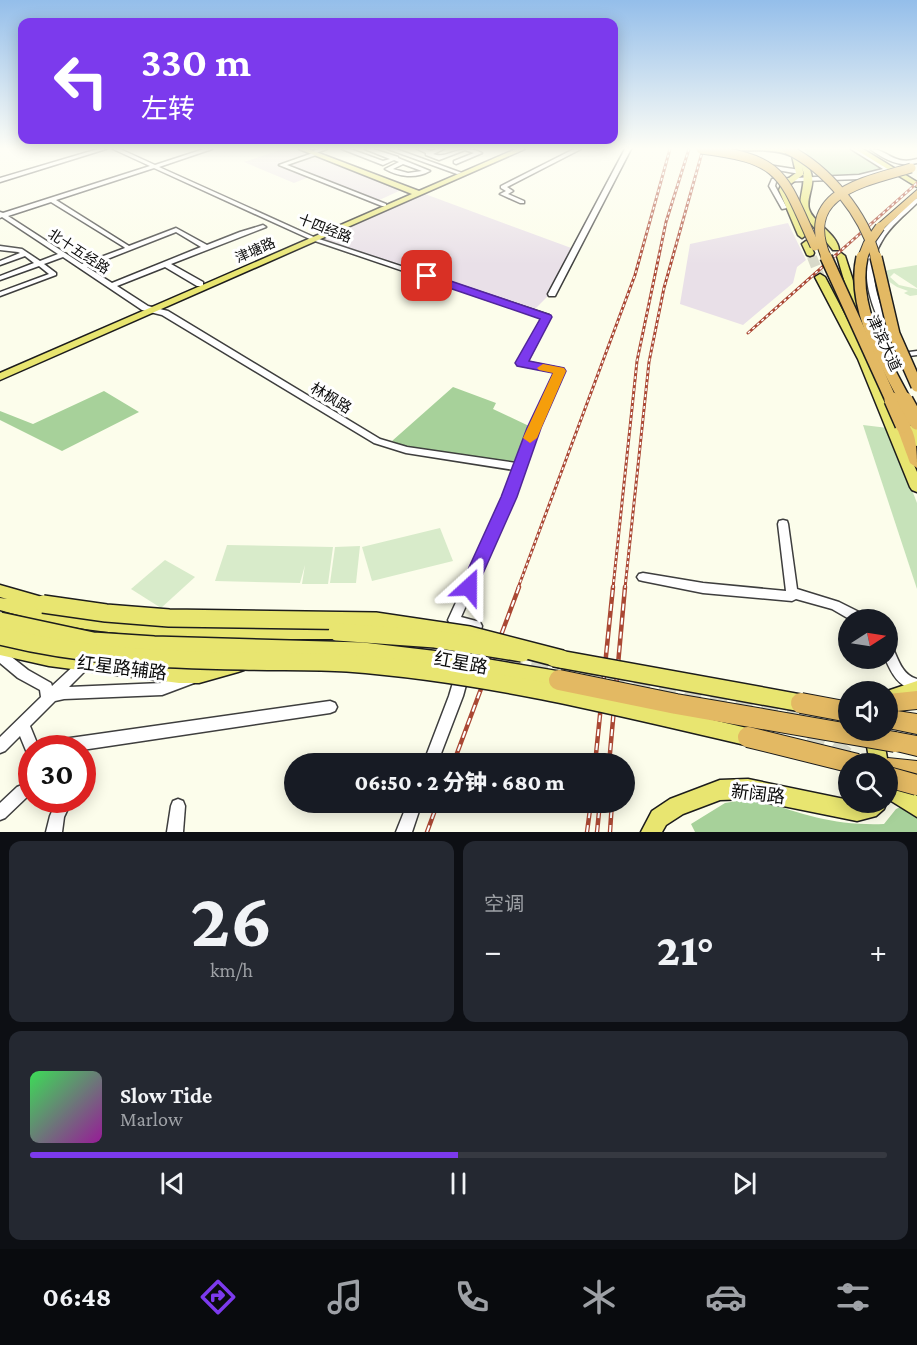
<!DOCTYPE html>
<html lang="zh">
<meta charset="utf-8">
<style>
:root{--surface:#171b24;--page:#242831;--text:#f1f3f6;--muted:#9ea1a6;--line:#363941;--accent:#7c3aed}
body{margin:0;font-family:"Crimson Pro","Noto Sans SC",serif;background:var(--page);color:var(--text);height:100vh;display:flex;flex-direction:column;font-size:22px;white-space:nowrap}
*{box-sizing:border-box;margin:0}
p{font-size:20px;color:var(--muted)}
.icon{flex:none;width:33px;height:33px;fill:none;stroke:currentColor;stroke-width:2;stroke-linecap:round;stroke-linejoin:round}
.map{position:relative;height:832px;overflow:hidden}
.panel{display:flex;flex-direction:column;gap:9px;padding:9px;background:#0d0f14;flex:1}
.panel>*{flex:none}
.banner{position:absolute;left:18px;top:18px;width:600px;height:126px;border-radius:12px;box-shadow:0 3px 15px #0003;background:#7c3aed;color:#fff;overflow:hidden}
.needle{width:39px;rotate:78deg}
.tools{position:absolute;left:838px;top:609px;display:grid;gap:12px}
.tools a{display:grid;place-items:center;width:60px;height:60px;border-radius:50%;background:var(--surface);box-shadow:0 3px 15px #0003;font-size:30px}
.speed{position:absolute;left:18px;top:735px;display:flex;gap:12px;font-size:30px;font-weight:700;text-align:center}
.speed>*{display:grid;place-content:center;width:78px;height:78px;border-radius:50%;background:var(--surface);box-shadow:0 3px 15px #0003;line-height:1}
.speed .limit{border:9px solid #d22;background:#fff;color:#111}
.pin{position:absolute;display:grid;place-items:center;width:51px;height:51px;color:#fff;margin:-26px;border-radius:12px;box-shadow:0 3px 9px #0006}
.me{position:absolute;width:66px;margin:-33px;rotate:24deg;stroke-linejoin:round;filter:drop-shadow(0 0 4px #0008)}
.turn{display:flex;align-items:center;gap:21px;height:126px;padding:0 24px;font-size:27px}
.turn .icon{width:78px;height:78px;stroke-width:2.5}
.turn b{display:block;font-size:42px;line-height:51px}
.big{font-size:45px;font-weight:800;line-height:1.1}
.panel .tile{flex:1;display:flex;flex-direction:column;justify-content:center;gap:9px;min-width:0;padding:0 21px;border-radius:12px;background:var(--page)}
.panel .dial{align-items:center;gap:0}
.dial b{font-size:78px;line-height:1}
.song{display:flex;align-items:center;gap:18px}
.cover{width:72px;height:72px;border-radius:9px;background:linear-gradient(135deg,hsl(130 70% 55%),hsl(300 70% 35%))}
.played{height:6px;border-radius:3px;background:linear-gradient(90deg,var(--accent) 50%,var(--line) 50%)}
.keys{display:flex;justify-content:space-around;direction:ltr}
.heat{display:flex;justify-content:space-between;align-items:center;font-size:33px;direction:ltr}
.panel .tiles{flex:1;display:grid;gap:9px;grid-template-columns:1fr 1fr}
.tile:last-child{grid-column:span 2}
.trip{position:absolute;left:284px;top:753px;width:351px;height:60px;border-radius:30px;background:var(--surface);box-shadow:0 3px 15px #0003;font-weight:800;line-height:60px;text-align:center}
.dock{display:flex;height:96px;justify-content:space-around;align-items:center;background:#090b0e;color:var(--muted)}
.dock .icon{width:42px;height:42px}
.dock .on{color:var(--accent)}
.dock b{font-size:27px;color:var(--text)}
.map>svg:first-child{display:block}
.industrial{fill:#e9e0e8}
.green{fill:#c6e2b9}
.forest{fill:#a7d19a}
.pitch{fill:#d8ebca}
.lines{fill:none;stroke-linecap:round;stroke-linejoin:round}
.major-tunnel-far2{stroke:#d8d9c9;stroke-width:8;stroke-dasharray:8 4;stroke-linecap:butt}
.major-tunnel-far1{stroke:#d8d9c9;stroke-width:10;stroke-dasharray:10 5;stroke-linecap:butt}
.major-tunnel{stroke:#d8d9c9;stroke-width:17;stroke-dasharray:17 9;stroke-linecap:butt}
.minor-casing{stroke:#3e3e3e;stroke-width:3}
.major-casing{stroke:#1c1c1c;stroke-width:3}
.highway-casing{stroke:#1c1c1c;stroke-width:2}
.minor{fill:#fff;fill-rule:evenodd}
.major{fill:#e8e570;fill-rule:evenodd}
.highway{fill:#e3b963;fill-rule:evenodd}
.rail-far1-casing{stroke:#aa4834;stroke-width:3}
.rail-casing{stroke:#aa4834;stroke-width:4.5}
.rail-far1{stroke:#fff;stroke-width:1.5;stroke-dasharray:3;stroke-linecap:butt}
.rail{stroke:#fff;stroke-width:2;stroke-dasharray:7;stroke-linecap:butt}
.major-bridge-casing{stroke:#1c1c1c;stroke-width:20;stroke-linecap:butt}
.highway-bridge-far3-casing{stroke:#1c1c1c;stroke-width:11;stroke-linecap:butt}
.highway-bridge-far2-casing{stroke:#1c1c1c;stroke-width:14;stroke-linecap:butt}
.highway-bridge-far1-casing{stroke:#1c1c1c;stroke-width:18;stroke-linecap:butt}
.highway-bridge-casing{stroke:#1c1c1c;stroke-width:22;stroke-linecap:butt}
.major-bridge{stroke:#e8e570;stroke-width:17}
.highway-bridge-far3{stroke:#e3b963;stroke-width:9}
.highway-bridge-far2{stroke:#e3b963;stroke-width:11}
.highway-bridge-far1{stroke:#e3b963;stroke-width:15}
.highway-bridge{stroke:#e3b963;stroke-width:20}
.route{fill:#7c3aed;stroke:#51269a;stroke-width:1.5}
.slow{fill:#f59e0b}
.labels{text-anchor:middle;stroke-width:6;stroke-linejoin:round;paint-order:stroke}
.far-street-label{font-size:14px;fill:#0b0b0b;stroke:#fff}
.street-label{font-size:15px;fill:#0b0b0b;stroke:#fff}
.near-street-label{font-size:18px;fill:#0b0b0b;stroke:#fff}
</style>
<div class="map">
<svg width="917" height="832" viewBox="0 0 917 832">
<rect width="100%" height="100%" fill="#fcfdeb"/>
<g class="industrial">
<polygon points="283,149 293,149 401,190 373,203 309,177 294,183 244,162"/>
<polygon points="425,194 574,249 549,295 535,309 320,240"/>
<polygon points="788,223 806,260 797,267 793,283 743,325 680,304 690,244"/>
</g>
<g class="green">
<polygon points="804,149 852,149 883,170 858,176 829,177 827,175 830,174 808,156"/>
<polygon points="863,425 888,428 917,503 917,589"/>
</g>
<g class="forest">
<polygon points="453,387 496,403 493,409 529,426 516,463 410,448 392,441"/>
<polygon points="104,391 139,412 62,451 0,420 0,411 33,424"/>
<path d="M755,798C800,814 835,826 884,824L896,809L903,806L917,815V832H695L691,824L725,803Z"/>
</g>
<g class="pitch">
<polygon points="917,265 917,288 894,273 890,277 899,285 917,289 917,295 910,296 904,293 908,291 897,287 885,279 885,272 888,270"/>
<polygon points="440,528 453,561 372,581 362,547"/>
<polygon points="227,545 333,547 328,584 302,584 305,565 300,583 215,581"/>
<polygon points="360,546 356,583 330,583 335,547"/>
<polygon points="165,560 195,577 161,608 131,589"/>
</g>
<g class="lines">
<polyline class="major-tunnel-far2" points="810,253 812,259"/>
<polyline class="major-tunnel-far1" points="812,257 820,277"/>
<g class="major-tunnel">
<polyline points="0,610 21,619"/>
<polyline points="298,641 361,641"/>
<polyline points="506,658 802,714 823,713"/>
<polyline points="810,733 829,742 851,759"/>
</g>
<defs>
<g id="minor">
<polygon points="98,149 106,149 0,182 0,178"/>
<path d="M113,149H120L155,165L204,149H212L159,167L316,238L549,315L550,317L527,362L563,369L564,371L539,428L514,497L461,617L480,622L482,626L463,696L437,764H423L449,696L469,629L450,624L448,620L504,497L514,470L406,453L374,443L162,315L142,310L63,257L44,264L56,273V275L0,296V292L49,274L39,266L0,280V276L34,263L25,256L0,265V261L20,253L18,252L0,250V246L22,249L40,261L58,254L2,217L0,218V212L3,213L150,166ZM154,168L312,240L542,318L518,363L519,365L555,372L529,428L516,463L407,447L380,439L168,311L148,306L117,286L165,267L197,286H203V282L171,264L266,227L263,225L240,232L207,245L176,228L129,246L56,200ZM51,202L124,247L125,248L82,264L8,216ZM176,232L201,247L112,283L87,267Z"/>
<polygon points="319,149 327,149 316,153 316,155 287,165 386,204 386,206 382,206 279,165 313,153 313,151"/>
<path d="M342,149H350L383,161L390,159L365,149H373L398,157V158L430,171C416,179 399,177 385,169L399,162L394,160L383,165ZM403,164L422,171L408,173L393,169Z"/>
<polygon points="388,149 396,149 462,173 457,174"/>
<path d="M417,149H425L431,151L437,149H444L433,154C449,160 459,142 482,153L456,164L454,163V161L474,153L465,150L439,160L426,155V153Z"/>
<polygon points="574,149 581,149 507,187 513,191 508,194 524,201 524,203 520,203 500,194 506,191 501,188 501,186"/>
<polygon points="625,149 631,149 556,294 555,296 549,296 548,294"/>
<polygon points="851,149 857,149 891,170 859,179 776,182 775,186 787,208 782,209 769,186 772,179 859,175 883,169"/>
<path d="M870,149C888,149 893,166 917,159V163C900,168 884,159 870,149Z"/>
<polygon points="768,165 800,170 803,172 800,174 766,168 765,167"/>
<path d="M917,198V203C905,215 890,226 882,241C863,271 881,312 897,339L893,341H890C873,313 857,273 874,242C880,232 888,224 896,217C902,210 909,203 917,198Z"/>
<polygon points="917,351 917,355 878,360 874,358 878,356"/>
<polygon points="783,520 787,521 788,524 797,589 839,602 867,616 869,620 851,620 832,609 796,599 792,601 703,593 643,581 639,580 637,577 639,574 643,573 703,583 786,591 778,524 779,521"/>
<path d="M888,645L892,646C898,659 902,675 917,679V691C899,687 892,675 885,658H888Z"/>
<polygon points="0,650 4,651 28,670 51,683 52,686 81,659 85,657 89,659 91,663 89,667 69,687 162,683 189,673 194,675 195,679 194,683 162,695 64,699 55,701 30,726 39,748 32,748 32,754 27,753 20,736 5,751 0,753 0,737 41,697 40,690 18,678 0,663"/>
<polygon points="330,701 335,703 337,707 335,711 330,713 82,750 82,748 42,748 44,743 49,741"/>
<polygon points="32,781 32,795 27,797 5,818 0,820 0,803 17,787"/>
<polygon points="178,799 183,801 185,806 183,832 167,832 171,806 173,801"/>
<polygon points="57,800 72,800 64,817 62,832 46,832 50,816"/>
<polygon points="408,802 422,802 412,832 396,832"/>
</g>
<g id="major">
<polygon points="299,149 308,149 419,191 516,149 525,149 0,380 0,373 412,194"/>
<path d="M716,149H786L797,154L801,163L804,161L808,163C809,167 811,172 812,177C814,187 806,199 809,209C813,223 838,234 839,250H833C827,242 802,215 801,209C798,196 807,185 802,167L804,174L788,186L787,190L806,235L802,238L798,235L779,190L782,183L796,173L792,156C771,147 742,151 719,151Z"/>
<polygon points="855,149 863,149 917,182 917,187"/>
<polygon points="806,241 809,242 814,253 813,255 810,256 807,255 802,244"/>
<polygon points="841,253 845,256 867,324 866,326 862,327 857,324 837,256"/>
<polygon points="820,274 825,277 868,359 917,472 917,492 912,490 910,487 858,359 815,277"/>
<polygon points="907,417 911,418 917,429 917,446 913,445 901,421"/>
<path d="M0,585L49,599L51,604L47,609C143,626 240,625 337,625L343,627L345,632L343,637L337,639C253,639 169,641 85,629C56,625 28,618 0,610V598L7,599L0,597Z"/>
<polygon points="0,641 49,652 179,667 199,667 238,658 244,660 246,665 244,670 238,672 199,683 179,683 49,666 0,655"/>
<polygon points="917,681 917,697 888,706 888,692 884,692"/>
<polygon points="867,730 881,730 883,735 888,764 888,765 870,764 865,735"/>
<polygon points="888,778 917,796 917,817 888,799"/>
<polygon points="748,779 849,800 849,802 887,802 884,809 876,816 857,821 748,799 720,800 683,814 666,825 662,832 641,832 652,811 670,799 720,780"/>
</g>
<g id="highway">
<polygon points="917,190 917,198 883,229 877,229 877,225"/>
<path d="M903,421C917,426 917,454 917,468L910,463L896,425Z"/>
<polygon points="917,691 917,709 897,711 917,714 917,734 888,728 888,694"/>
<polygon points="895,732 917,736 917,756 888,749 885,742 888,735"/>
<polygon points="888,758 917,761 917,781 888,778 888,764 879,764 881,761"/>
</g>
</defs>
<use href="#minor" class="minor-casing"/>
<use href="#major" class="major-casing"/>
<use href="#highway" class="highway-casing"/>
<use href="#minor" class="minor"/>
<use href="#major" class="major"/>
<use href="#highway" class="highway"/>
<defs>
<g id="rail-far1">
<polyline points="748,333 917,183"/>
<polyline points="518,588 635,275 670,149"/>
<polyline points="613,588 637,361 666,222 689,149"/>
<polyline points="625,588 649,362 664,288 703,149"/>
</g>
<g id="rail">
<polyline points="453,764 519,587"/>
<polyline points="595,764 613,587"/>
<polyline points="609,764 625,587"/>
<polyline points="427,832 438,802"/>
<polyline points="587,832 591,802"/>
<polyline points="597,832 600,802"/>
<polyline points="610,832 612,802"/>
</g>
</defs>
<use href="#rail-far1" class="rail-far1-casing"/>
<use href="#rail" class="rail-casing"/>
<use href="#rail-far1" class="rail-far1"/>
<use href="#rail" class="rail"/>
<defs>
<g id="major-bridge">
<polyline points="43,604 106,613 169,618 375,621 469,635 562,659"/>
<polyline points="0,621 93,641 154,645 362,651 447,661 559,680"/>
<polyline points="337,632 435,639 522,653"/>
<path d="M0,636C80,656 161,660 243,661C277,662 313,661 347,663C483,673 616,706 748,737"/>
<polyline points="554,658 801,703"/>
</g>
<g id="highway-bridge-far3">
<path d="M701,149C785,159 782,175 815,246"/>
<path d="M787,149C828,169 865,215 876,259"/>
<path d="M827,259C797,193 864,182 911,168"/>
<polyline points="862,259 868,244 880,227"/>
</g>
<g id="highway-bridge-far2">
<polyline points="826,257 892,402"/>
<path d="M862,257C851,307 883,359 906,402"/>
<polyline points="876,257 894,334 917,386"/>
</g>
<g id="highway-bridge-far1">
<polyline points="892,400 903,425"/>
<polyline points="905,400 917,422"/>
</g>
<g id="highway-bridge">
<polyline points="559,680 676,704 895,742"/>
<polyline points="801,703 849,712"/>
<polyline points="748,737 857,764"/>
<polyline points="888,777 917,785"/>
</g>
</defs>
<use href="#major-bridge" class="major-bridge-casing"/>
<use href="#highway-bridge-far3" class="highway-bridge-far3-casing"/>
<use href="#highway-bridge-far2" class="highway-bridge-far2-casing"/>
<use href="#highway-bridge-far1" class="highway-bridge-far1-casing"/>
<use href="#highway-bridge" class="highway-bridge-casing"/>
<use href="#major-bridge" class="major-bridge"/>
<use href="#highway-bridge-far3" class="highway-bridge-far3"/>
<use href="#highway-bridge-far2" class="highway-bridge-far2"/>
<use href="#highway-bridge-far1" class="highway-bridge-far1"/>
<use href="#highway-bridge" class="highway-bridge"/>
</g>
<linearGradient id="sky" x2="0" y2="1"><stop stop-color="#94beea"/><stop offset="0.56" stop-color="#fefef6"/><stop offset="1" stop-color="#fefef6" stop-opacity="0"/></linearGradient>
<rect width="917" height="265" fill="url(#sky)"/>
<polygon class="route" points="427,273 551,315 552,317 529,361 564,368 566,371 541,428 517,497 477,587 475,592 469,594 462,592 460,587 501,497 527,428 553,373 517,366 515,363 540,319 423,279 421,276"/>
<polygon class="slow" points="543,364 564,368 566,371 537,438 530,443 523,438 553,373 539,370 537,368"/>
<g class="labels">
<g class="far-street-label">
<text transform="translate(325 228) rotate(21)" y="5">十四经路</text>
<text transform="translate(255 250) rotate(-24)" y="5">津塘路</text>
<text transform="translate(79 251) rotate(33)" y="5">北十五经路</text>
</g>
<g class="street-label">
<text transform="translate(884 343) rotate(65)" y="5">津滨大道</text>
<text transform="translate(331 398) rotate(31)" y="5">林枫路</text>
</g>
<g class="near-street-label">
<text transform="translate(461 663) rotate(10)" y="6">红星路</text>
<text transform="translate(122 668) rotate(7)" y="6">红星路辅路</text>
<text transform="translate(758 794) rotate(7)" y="6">新阔路</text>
</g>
</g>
</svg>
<div class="tools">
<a><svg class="needle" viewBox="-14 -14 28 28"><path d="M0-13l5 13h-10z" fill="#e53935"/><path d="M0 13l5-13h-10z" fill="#9ea1a6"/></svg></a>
<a><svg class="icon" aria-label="sound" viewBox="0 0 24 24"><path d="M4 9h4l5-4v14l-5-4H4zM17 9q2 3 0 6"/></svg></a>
<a><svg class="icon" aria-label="search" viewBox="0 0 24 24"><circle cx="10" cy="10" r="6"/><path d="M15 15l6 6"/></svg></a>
</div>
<div class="speed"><div class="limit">30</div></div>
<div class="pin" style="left:427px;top:276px;background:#d93025"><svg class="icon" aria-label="arrive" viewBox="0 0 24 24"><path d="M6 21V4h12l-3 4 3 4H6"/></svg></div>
<svg class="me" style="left:469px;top:587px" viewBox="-20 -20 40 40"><path d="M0-17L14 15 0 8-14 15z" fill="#7c3aed" stroke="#fff" stroke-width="4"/></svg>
<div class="trip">06:50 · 2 分钟 · 680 m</div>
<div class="banner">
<div class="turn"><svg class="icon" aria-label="left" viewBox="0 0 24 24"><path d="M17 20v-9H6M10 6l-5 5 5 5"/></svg><div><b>330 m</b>左转</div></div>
</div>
</div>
<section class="panel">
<div class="tiles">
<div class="tile dial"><b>26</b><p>km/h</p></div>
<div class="tile"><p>空调</p>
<div class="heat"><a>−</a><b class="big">21°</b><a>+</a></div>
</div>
<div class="tile">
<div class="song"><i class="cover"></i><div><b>Slow Tide</b><p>Marlow</p></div></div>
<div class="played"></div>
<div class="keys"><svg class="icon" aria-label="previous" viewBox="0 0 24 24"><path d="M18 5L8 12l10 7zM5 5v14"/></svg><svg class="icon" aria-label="pause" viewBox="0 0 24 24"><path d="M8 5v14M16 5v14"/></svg><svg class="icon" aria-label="next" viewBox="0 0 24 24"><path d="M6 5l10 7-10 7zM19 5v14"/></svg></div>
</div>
</div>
</section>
<nav class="dock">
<b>06:48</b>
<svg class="icon on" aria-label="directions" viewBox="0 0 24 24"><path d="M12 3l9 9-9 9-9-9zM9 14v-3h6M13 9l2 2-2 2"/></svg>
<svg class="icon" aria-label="music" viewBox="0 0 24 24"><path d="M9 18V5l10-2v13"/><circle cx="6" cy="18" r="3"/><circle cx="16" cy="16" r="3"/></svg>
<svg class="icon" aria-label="phone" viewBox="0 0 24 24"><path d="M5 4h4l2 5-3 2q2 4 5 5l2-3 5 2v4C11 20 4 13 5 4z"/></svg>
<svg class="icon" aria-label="climate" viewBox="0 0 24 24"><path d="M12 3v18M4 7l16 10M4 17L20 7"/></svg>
<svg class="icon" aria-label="car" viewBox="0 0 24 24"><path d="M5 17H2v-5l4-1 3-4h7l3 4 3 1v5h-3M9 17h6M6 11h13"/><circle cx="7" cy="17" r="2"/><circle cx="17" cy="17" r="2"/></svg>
<svg class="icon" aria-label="filters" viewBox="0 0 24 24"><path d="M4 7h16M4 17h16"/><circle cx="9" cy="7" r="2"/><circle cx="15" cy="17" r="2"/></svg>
</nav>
